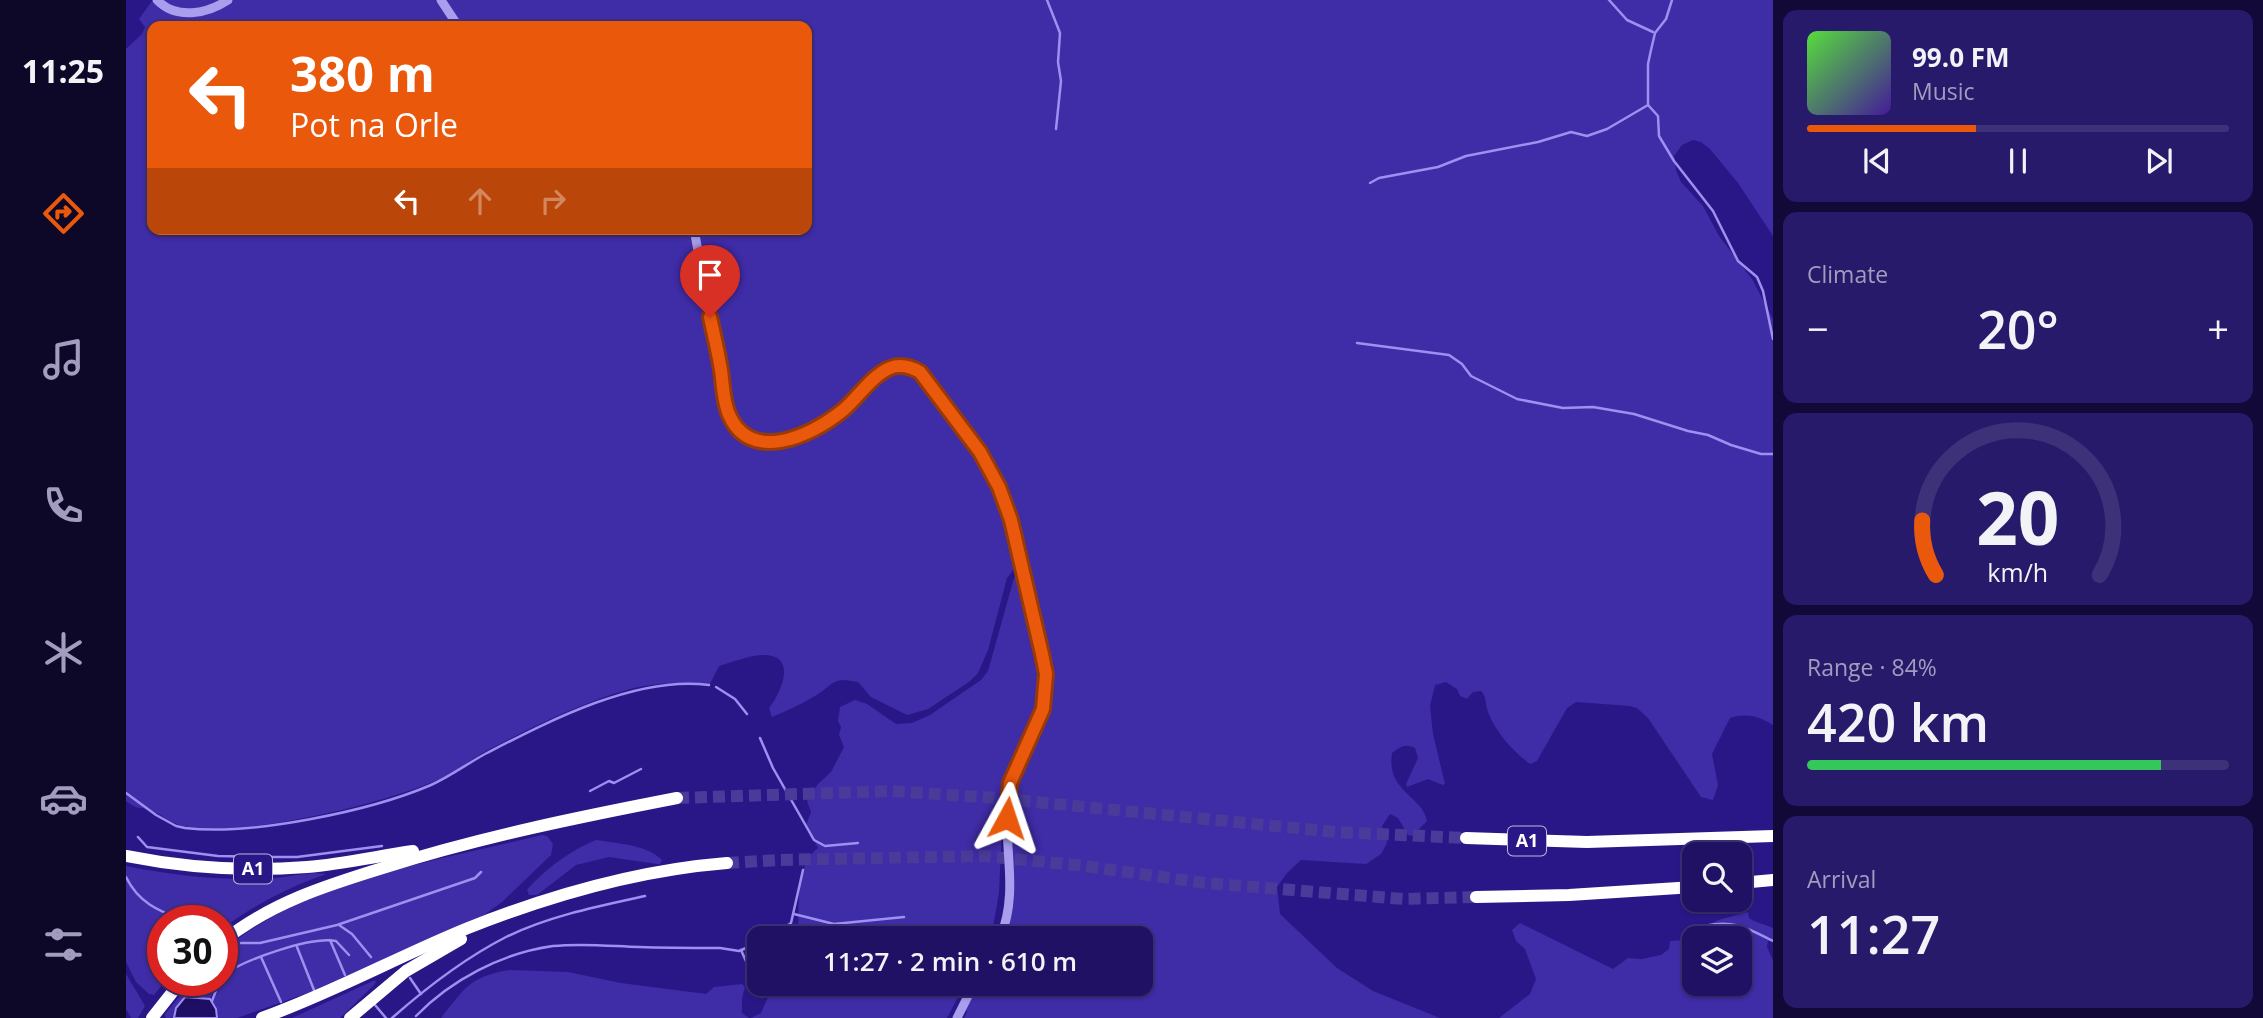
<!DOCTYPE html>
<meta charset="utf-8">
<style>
:root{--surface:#201165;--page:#281a6b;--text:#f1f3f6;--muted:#a29dbf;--line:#3d3179;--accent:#ea580c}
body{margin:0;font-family:"Open Sans",sans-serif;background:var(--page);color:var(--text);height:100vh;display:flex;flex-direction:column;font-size:26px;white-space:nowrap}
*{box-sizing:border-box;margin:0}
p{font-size:23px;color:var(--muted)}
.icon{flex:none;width:38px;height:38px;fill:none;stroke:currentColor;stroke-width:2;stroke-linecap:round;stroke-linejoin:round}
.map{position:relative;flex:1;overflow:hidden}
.side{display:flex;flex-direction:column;gap:10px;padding:10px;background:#120938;width:490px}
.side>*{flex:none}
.guide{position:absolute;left:21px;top:21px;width:665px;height:214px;border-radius:14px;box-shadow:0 2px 5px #0004,0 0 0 2px var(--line);background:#ea580c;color:#fff;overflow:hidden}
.tools{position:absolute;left:1556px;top:842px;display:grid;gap:14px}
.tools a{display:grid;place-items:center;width:70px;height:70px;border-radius:14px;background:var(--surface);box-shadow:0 2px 5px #0004,0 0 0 2px var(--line);font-size:35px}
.speed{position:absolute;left:21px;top:905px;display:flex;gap:14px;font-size:35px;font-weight:700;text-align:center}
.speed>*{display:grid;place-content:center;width:91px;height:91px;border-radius:50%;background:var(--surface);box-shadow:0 2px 5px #0004,0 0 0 2px var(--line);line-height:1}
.speed .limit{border:10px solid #d22;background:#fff;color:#111}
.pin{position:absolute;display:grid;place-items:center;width:60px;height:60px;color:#fff;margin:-72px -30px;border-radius:50% 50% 50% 0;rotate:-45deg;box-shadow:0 0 7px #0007}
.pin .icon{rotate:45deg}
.me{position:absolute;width:77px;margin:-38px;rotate:5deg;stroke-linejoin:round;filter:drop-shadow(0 0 5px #0008)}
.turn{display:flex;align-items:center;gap:24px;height:147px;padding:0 28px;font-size:32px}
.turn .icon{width:91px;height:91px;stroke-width:2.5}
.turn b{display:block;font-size:49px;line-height:60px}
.lanes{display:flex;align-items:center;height:66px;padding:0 28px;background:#0003;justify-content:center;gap:35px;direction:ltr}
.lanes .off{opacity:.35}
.big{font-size:52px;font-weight:600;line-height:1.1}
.side .tile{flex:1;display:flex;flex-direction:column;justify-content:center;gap:10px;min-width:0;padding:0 24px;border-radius:14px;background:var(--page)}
.side .dial{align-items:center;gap:0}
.dial svg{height:182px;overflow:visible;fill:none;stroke:var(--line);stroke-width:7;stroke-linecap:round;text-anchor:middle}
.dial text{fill:var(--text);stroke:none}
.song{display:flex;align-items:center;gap:21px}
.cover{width:84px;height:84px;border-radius:10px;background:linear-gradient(135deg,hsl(110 70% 55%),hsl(260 70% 35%))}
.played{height:7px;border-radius:4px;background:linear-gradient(90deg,var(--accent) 40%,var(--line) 40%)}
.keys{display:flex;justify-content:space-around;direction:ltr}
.heat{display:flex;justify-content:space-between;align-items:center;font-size:38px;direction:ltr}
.charge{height:10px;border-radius:5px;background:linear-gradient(90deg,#34c759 84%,var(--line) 0)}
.trip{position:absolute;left:621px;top:926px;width:406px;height:70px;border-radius:14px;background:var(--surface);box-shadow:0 2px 5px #0004,0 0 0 2px var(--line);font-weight:600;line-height:70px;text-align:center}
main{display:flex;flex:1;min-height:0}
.tabs{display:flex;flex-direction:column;width:126px;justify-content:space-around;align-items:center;background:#0d0728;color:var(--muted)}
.tabs .icon{width:49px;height:49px}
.tabs .selected{color:var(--accent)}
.tabs b{font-size:32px;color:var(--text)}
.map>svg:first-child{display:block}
.green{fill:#3f2ca7;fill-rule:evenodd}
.water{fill:#1e0f64;stroke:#9d90f0;stroke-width:2}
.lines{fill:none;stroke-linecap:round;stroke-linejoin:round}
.stream{stroke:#9d90f0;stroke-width:2.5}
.highway-tunnel{stroke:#4a3a99;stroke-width:12;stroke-dasharray:12 6;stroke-linecap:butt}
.minor{stroke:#a99ded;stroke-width:9}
.highway{stroke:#fff;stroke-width:12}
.route-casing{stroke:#983908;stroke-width:18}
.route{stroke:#ea580c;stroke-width:12}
.labels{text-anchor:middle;stroke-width:7;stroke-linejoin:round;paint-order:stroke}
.shield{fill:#2a1787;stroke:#bfb9db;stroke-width:2}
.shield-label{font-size:18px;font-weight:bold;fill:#fff}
</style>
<main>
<nav class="tabs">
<b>11:25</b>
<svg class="icon selected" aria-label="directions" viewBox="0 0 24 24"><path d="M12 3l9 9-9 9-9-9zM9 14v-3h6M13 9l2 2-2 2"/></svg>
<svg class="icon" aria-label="music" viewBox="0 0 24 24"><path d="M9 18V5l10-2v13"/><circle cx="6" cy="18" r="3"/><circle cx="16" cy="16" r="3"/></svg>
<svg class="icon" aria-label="phone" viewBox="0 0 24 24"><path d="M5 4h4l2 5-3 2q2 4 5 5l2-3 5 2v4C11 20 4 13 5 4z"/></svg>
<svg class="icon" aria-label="climate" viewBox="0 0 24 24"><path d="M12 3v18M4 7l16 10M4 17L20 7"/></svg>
<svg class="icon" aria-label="car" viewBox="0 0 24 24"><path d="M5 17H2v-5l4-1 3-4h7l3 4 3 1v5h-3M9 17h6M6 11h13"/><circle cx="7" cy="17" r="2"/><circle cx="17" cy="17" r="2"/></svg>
<svg class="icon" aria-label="filters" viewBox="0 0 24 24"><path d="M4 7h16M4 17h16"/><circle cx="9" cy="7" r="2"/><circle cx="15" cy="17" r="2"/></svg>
</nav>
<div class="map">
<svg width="1647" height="1018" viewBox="0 0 1647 1018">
<rect width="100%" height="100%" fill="#2a1787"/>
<g class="green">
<path d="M35,0H98C76,9 56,14 35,0Z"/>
<path d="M107,0H312L327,26H26V229H563L596,403C612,451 628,452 674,437C687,433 702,428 713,419C735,402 748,378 776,369C795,373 805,391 816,405C846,444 875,486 885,535C886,540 885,545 883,551C890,563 890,568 881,578L862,650L852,673L843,682L802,709L781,715L745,697L732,682C703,676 708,686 687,697C674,705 660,711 646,717L643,708C655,693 673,654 636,655C622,656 606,662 593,666L584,684C558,683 530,682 504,689C457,702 406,727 362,750C344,760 327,774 307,782C251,805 116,838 57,826C44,823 35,814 24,810C12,806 13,811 0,801V49L16,34L19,27L13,19L26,1L35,9L44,14L92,10Z"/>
<path d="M321,0H1647V236L1612,183L1584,149L1575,142L1567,140L1556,145L1548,156L1550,170L1555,182L1577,206L1593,236L1626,279L1647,319V725C1633,716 1620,713 1604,718L1586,754L1592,785L1587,800L1575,797L1522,718L1511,708L1504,706L1450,702L1441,708L1411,761L1404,764C1387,751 1370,733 1362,712C1359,704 1361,697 1355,691L1347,692L1341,699L1334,696L1331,689L1320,682L1309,685L1304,706L1307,734L1319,784L1317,785L1302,779L1281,787L1280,784L1292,758L1289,748C1279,743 1274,747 1266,753C1260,792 1296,795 1301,821L1286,836L1282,835L1272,818L1264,814L1256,826L1261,843L1255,854L1240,864L1175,860L1161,873L1151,887L1154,914L1211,968L1247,991L1314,1018H838L841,1012L839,1009L852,984H1015V938H873C876,924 880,909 882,895C888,848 876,802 898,759L891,753L878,781L873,893L865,938H671C675,911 667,866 692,848L680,825L685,812L681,801L692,784L705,772L718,747L713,735L715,727L712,721L714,707L729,700L741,704L770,724L786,723L804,715L855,680L862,671L888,578L892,574L899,599L906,598L901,576L905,569L899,543L884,503L860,452L810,386L790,365L774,362L759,366L710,412L683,427L661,436L636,439L619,432L609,418L603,401L572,229H681V26H336Z"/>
<path d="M416,835L421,836L427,844L425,855L376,902L358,915L184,992L111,1018H91L87,1002L98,976L96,951C181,880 310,861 416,835Z"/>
<path d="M470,840C489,843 522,845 536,860L534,864H531L483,857L450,865L411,895H403L401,890C418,870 445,850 470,840Z"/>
<path d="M0,866C45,875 90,880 136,879C156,879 182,871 200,874C163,887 128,905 96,929V920H37V980H40L28,995L23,994L10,982L0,962Z"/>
<path d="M1622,912L1623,918C1630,923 1639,924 1647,928V940L1642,941L1641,947L1647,961V1018H1373L1404,994L1410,979L1399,949L1390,941L1386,930L1394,923L1487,969L1502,958L1516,959L1535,955L1543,949L1544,941L1557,940L1592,920ZM1568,938H1614V984H1568Z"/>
<path d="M383,970L442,972L495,983L580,994L588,987L616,984L619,987L616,998V1013L623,1018H315C339,988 343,977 383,970Z"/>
<polygon points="0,974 19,1006 12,1018 5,1018 0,1009"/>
<polygon points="67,980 93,980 84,999 59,997 49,1011 48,1018 40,1018 39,1014"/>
<polygon points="247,981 250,981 248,985 214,1018 166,1018"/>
<polygon points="648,984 839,984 821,1018 625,1018 635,1013"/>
</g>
<polygon class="water" points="59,997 84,999 90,1009 91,1018 48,1018 50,1008"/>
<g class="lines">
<g class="stream">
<polyline points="921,0 934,33 932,62 935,81 930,129"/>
<polyline points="1483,0 1501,20 1527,32"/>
<polyline points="1546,0 1540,19 1529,33 1525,50 1522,64 1522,105 1532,116 1533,136 1548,161 1587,211 1612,261 1631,277 1637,291 1647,339"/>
<polyline points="1244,183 1253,178 1312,167 1340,156 1412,142 1445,132 1461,136 1481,129 1522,105"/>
<polyline points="1231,343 1323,355 1336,364 1345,376 1391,399 1437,408 1467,407 1508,414 1562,431 1582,435 1605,445 1635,454 1647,454"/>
<polyline points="590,687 609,699 621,714"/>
<polyline points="634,738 647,768 688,840 699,846 732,843"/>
<polyline points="464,791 483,781 488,783 515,769"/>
<path d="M0,793L30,815L50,826L59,828C125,836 244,811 305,785C325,776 342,763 361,753C423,721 511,675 583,685"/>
<polyline points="12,837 21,847 92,856 146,857 171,857 256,846"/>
<path d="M0,877C12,902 32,911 57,920"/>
<polyline points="668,914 708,924 778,917"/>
<polyline points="213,925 226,934 245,957"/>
<path d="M1578,926C1608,919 1621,928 1647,941"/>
<polyline points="642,938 665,923 677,870"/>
<polyline points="204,940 219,975"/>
<polyline points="115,943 134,943 211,925 349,878 355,872"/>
<polyline points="171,947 188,990"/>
<polyline points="615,950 636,997"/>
<polyline points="135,957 155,1002"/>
<path d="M96,976C117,960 185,936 210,941L223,955"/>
<polyline points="284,978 295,994"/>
<polyline points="86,1001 94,980"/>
<polyline points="249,1005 260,1018"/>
<path d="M290,1016C325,980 376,953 427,946C455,943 484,946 513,947C540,948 567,948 594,948L613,951L634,942"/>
<path d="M266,1018C300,988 339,958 380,937C423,916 473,906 519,896"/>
</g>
<g class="highway-tunnel">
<polyline points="551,798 766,791 870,798 1209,832 1340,838"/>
<polyline points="601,863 652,860 857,856 951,865 1079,883 1278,899 1350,897"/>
</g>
<g class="minor">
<path d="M31,0C50,20 81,14 102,0"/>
<polyline points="315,0 332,26"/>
<path d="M568,229C576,274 585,319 594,364C597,380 597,396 602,411C605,420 611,431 619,436C648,454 693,430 716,411C736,395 755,361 784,367C799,370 811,392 819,404C839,431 860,458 874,488C890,527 897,570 906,611C912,638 922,666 919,694C915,733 884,762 881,802C878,848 893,894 874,938"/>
<polyline points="831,1018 848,984"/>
</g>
<g class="highway">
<polyline points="1340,838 1461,842 1647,836"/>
<path d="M0,856C60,868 120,872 181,867C217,864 252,856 287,851"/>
<polyline points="1614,883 1647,880"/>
<polyline points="1350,897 1443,895 1568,887"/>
<path d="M96,942C144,903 201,885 260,867C355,837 453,817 551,798"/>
<polyline points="26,1018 56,980"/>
<path d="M136,1018C206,993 273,956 342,928C425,895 513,870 601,863"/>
<polyline points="224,1018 280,971 335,939"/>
</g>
</g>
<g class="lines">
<defs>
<path id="route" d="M584,317C588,335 592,352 595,370C597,384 597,399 602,412C622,465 684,437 716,411C731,399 745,376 764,368C774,364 785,367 794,372L854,452L873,487L885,520L916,654L920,674L917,709L884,783L881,818"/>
</defs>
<use href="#route" class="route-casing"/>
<use href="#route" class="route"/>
</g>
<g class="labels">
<g class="shield">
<rect x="1382" y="826.5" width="38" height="29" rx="5"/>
<rect x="108" y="854.5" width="38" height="29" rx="5"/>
</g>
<g class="shield-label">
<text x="1401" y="847">A1</text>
<text x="127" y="875">A1</text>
</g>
</g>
</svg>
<div class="tools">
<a><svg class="icon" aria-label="search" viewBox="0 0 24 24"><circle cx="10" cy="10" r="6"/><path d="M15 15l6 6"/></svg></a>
<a><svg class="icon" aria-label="layers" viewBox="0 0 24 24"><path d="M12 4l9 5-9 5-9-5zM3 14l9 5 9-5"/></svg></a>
</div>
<div class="speed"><div class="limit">30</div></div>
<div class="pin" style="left:584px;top:317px;background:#d93025"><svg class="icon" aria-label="arrive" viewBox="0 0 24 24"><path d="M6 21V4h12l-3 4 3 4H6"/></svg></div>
<svg class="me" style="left:881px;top:818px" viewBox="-20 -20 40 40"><path d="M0-17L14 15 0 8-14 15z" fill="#ea580c" stroke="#fff" stroke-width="4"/></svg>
<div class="trip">11:27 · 2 min · 610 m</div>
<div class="guide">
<div class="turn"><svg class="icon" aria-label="left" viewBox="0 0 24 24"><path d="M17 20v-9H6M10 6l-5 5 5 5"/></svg><div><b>380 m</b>Pot na Orle</div></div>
<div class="lanes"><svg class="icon" aria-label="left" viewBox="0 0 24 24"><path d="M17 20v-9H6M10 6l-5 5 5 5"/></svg><svg class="icon off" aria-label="ahead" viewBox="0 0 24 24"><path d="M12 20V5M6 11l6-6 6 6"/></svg><svg class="icon off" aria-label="right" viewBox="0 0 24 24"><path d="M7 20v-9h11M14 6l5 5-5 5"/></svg></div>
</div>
</div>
<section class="side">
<div class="tile">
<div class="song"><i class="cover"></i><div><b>99.0 FM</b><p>Music</p></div></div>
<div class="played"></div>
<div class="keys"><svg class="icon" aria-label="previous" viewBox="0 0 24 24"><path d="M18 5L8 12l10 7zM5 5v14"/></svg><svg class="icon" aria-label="pause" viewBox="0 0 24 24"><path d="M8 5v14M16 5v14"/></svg><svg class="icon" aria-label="next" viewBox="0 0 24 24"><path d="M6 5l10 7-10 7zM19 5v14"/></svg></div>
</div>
<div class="tile"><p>Climate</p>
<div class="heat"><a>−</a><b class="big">20°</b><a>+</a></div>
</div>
<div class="tile dial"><svg viewBox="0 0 100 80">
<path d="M14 69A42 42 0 1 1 86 69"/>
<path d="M14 69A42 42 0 0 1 8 45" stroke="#ea580c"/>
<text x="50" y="56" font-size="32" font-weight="700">20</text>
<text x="50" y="72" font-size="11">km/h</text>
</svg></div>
<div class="tile"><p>Range · 84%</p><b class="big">420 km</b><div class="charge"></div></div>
<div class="tile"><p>Arrival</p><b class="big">11:27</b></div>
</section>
</main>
